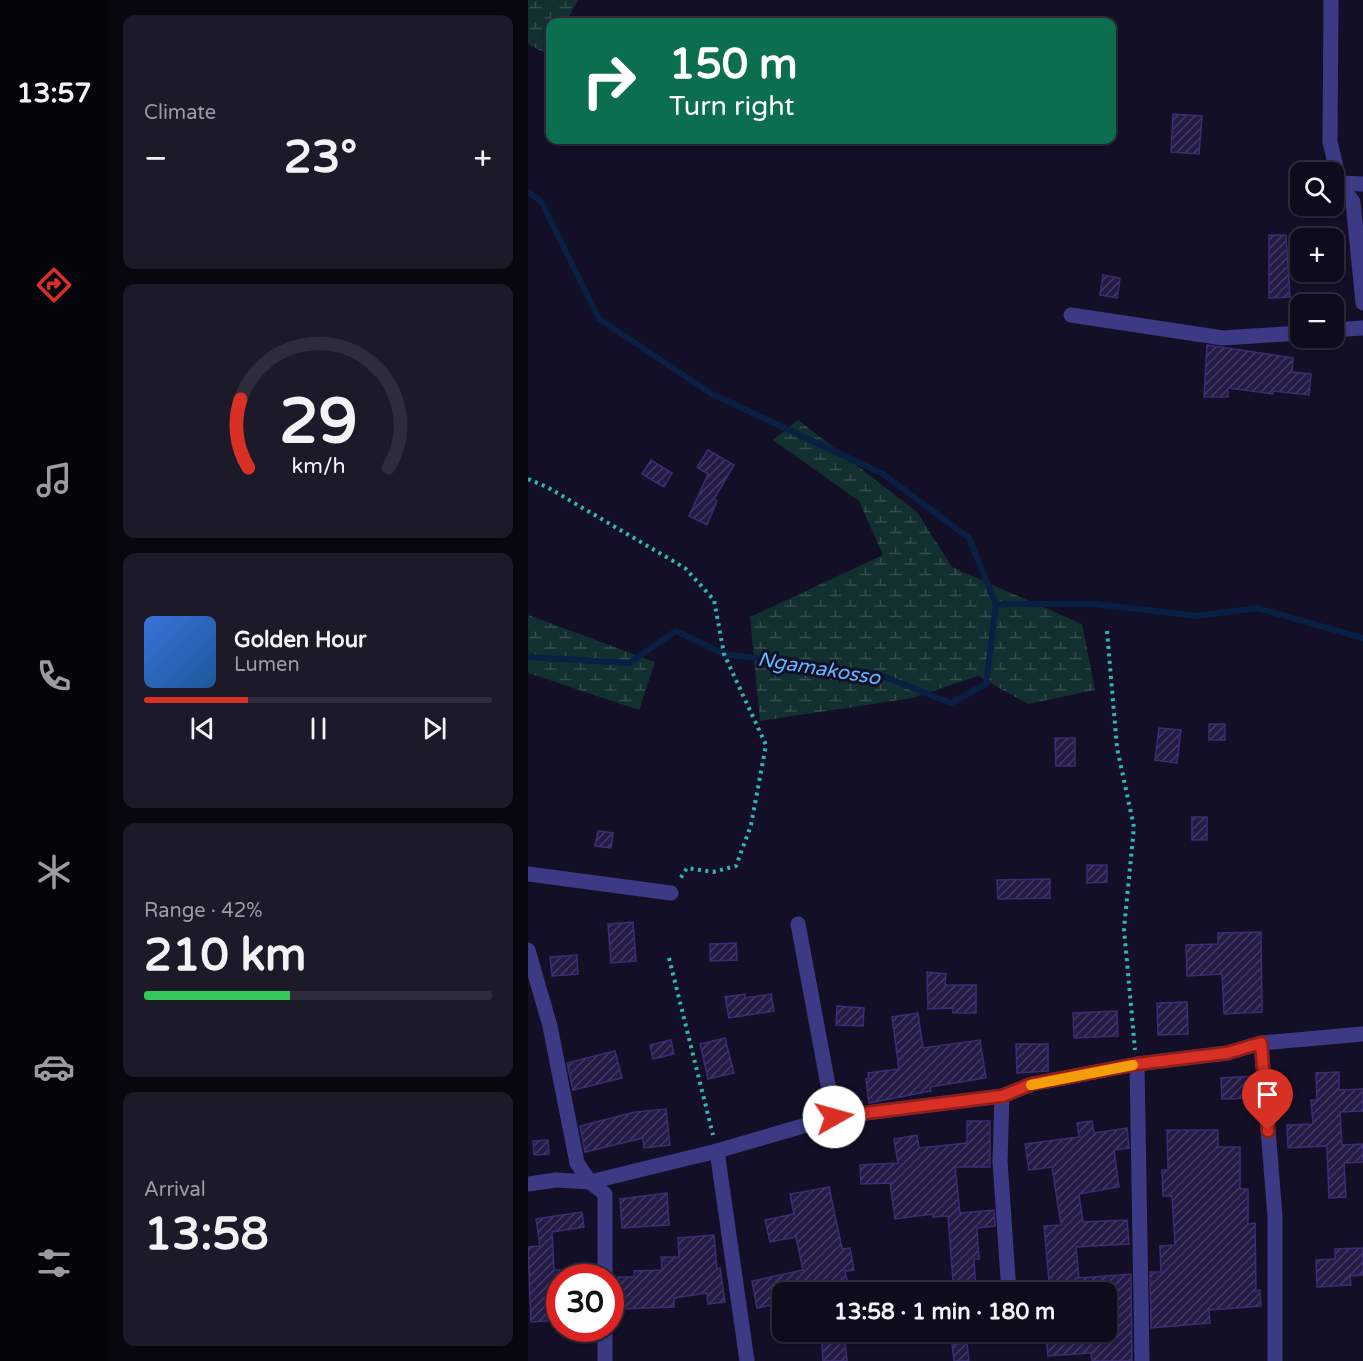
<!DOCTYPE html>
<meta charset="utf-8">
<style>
:root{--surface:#0e0b1c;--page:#1c1929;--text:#f1f3f6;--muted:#9b9ba3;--line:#2e2b3b;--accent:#d93025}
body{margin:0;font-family:"Varela Round",sans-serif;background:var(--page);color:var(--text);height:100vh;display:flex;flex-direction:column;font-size:22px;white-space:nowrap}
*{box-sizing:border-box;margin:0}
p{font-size:20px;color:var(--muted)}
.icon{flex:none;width:33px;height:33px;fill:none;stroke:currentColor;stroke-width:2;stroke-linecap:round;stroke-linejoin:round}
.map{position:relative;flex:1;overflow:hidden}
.panel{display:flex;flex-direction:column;gap:15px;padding:15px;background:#08060f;width:420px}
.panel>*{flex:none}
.guide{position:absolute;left:18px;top:18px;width:570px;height:126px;border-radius:12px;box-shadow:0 2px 4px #0004,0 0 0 2px var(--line);background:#0b6e4f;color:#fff;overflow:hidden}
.fabs{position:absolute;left:762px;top:162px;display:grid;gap:12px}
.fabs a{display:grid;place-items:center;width:54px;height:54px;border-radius:12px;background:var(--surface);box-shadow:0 2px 4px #0004,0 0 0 2px var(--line);font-size:30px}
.speed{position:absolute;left:18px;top:1264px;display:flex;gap:12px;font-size:30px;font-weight:700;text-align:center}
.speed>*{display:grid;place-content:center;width:78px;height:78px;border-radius:50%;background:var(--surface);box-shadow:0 2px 4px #0004,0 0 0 2px var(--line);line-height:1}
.speed .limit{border:9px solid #d22;background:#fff;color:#111}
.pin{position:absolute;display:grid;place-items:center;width:51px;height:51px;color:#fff;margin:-62px -26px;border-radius:50% 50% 50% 0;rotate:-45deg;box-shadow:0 0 6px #0007}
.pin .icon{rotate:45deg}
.me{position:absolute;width:66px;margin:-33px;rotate:83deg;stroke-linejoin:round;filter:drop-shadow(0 0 4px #0008)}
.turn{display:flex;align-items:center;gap:21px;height:126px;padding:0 24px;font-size:27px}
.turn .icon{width:78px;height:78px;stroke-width:2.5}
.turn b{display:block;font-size:42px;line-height:51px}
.big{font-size:45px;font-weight:800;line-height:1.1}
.panel .widget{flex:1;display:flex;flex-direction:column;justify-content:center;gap:9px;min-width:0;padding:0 21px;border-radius:12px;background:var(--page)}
.panel .dial{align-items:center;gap:0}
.dial svg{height:156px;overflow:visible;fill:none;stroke:var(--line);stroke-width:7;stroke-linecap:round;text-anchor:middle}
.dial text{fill:var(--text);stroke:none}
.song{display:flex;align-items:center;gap:18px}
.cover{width:72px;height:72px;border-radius:9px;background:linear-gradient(135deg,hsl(220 70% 55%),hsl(210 70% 35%))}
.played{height:6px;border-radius:3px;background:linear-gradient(90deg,var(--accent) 30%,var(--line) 30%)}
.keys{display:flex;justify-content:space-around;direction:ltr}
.heat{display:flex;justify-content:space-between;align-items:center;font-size:33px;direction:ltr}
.charge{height:9px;border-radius:4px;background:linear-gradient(90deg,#34c759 42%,var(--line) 0)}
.trip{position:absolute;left:244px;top:1282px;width:345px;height:60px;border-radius:12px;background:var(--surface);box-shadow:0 2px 4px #0004,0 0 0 2px var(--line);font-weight:800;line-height:60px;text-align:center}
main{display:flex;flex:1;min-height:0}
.menu{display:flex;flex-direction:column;width:108px;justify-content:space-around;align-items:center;background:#06040b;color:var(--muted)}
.menu .icon{width:42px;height:42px}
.menu .active{color:var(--accent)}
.menu b{font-size:27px;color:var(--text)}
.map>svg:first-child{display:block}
.wetland{fill:url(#wetland-marsh)}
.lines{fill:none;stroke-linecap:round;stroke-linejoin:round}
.stream{stroke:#0a1f44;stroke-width:6}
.building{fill:url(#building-hatch);stroke:#3b2d73;stroke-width:1.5}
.path{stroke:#2fb8b0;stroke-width:4;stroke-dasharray:3 4.5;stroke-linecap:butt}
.minor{stroke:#3d3a85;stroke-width:15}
.route-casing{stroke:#8d1f18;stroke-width:15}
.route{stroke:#d93025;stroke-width:10}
.slow{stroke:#f59e0b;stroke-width:10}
.labels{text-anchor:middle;stroke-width:6;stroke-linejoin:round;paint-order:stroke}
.water-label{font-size:20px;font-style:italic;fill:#62b6ff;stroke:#130f26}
</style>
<main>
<nav class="menu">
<b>13:57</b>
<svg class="icon active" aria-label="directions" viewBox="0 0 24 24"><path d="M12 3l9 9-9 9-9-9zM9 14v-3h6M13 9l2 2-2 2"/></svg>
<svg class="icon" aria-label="music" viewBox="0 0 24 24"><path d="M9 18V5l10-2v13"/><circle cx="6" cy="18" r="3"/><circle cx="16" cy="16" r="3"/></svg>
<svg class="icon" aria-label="phone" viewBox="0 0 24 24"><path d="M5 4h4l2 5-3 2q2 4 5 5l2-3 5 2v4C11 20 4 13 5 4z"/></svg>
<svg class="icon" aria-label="climate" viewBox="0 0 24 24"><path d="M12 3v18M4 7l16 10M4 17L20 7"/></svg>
<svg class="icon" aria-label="car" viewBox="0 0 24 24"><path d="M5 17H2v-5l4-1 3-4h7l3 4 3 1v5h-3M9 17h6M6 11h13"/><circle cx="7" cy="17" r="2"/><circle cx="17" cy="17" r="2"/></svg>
<svg class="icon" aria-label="filters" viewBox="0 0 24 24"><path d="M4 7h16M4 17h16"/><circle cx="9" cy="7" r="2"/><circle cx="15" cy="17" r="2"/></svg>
</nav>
<section class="panel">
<div class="widget"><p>Climate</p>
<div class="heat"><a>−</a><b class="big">23°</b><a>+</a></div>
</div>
<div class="widget dial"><svg viewBox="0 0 100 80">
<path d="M14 69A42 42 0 1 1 86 69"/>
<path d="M14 69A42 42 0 0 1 10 34" stroke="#d93025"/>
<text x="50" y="56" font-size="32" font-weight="700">29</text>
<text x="50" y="72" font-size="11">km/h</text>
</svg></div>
<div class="widget">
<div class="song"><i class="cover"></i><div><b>Golden Hour</b><p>Lumen</p></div></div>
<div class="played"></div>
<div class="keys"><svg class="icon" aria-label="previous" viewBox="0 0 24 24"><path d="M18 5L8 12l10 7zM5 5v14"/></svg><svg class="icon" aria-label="pause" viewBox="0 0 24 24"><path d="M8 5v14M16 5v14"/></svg><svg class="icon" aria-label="next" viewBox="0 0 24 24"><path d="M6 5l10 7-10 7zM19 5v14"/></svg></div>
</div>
<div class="widget"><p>Range · 42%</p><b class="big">210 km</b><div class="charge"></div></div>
<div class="widget"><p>Arrival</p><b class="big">13:58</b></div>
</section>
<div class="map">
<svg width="835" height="1361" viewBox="0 0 835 1361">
<defs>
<pattern id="wetland-marsh" width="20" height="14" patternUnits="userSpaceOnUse" patternTransform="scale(1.5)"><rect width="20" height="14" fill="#12302f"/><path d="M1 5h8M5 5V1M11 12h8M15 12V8" fill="none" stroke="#344d4e"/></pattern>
<pattern id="building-hatch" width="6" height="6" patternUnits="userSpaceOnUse" patternTransform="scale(1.5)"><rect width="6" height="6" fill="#241b47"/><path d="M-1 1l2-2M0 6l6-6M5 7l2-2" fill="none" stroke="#433b63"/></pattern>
</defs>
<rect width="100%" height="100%" fill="#130f26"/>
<g class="wetland">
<polygon points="0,0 50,0 38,22 22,22 21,55 0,44"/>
<polygon points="270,420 389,512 424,567 554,624 567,690 500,704 450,676 384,698 232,721 222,617 355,555 331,501 245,440"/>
<polygon points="0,615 127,662 111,710 0,673"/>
</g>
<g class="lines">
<g class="stream">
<polyline points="0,192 13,201 71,319 184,394 355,474 441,538 468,604"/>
<polyline points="0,657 101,663 148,631 196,654 349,674 423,703 458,684 468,604 567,604 669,616 729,608 835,638"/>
</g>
</g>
<g class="building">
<polygon points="645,114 674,116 671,154 643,152"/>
<polygon points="741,235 758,235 762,297 741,298"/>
<polygon points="575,275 592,278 589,298 572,295"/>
<polygon points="679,345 765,358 764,372 783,374 781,395 745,391 745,394 700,388 700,397 676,397"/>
<polygon points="180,450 206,465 186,499 189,501 179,525 161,516 180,474 169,467"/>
<polygon points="123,460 144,473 136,487 114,474"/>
<rect x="681" y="724" width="16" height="16"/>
<polygon points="631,728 653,730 649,763 627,760"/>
<polygon points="527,738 547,738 547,766 528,766"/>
<rect x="664" y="817" width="15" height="23"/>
<polygon points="70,831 85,833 83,848 67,846"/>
<polygon points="559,865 579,865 579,882 559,883"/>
<polygon points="522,879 522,898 470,899 469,880"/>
<polygon points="105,922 108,961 83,963 80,924"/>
<polygon points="733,932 734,1012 696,1014 694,974 659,976 658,945 690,944 690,933"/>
<polygon points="208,943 209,960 182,961 182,944"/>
<polygon points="49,955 50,974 24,976 22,957"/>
<polygon points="399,972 418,974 417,985 448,985 448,1013 425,1013 425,1008 400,1009"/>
<polygon points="217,994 217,998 243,994 246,1011 201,1018 197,997"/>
<polygon points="659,1002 660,1034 630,1035 629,1003"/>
<polygon points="309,1006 336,1008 335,1026 308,1025"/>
<polygon points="589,1011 590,1036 546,1038 545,1013"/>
<polygon points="390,1013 395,1048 452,1040 458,1078 402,1087 403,1091 341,1103 338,1079 341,1078 340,1073 371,1069 364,1017"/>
<polygon points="197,1038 206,1073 180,1079 172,1044"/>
<polygon points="143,1040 146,1054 125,1059 122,1045"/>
<polygon points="488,1044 520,1044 520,1071 489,1073"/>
<polygon points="87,1051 94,1078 45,1090 39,1063"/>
<polygon points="811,1072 811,1090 835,1089 835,1111 812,1112 814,1145 835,1144 835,1162 816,1163 818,1197 801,1198 799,1146 760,1148 759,1125 785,1124 783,1100 789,1100 788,1073"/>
<polygon points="726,1076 728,1098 694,1099 693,1078"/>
<polygon points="138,1109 142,1145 116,1148 115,1138 57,1152 52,1126 107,1112"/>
<polygon points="439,1121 462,1121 462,1167 427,1167 432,1213 466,1210 467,1226 449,1228 451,1259 446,1259 448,1293 426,1293 420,1216 405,1217 405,1214 367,1219 362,1183 333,1184 332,1165 370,1163 366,1139 389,1135 391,1148 439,1143"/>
<polygon points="564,1121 566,1133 599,1128 601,1148 586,1150 591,1187 551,1194 555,1222 599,1220 601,1244 548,1247 551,1278 603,1274 604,1361 564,1361 563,1353 520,1356 518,1337 579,1332 579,1293 510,1293 509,1281 521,1281 516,1226 533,1225 524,1167 501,1170 497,1144 551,1137 549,1123"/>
<polygon points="639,1130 690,1130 690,1147 712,1147 712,1189 720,1189 720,1224 727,1223 728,1291 732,1290 733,1306 681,1310 682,1323 623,1328 622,1272 633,1272 632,1246 647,1245 644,1196 635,1196 634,1170 640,1170"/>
<polygon points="20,1140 21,1154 6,1155 5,1141"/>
<polygon points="301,1187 314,1249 322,1248 326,1270 317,1271 322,1293 255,1293 255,1303 229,1308 224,1281 275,1270 268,1237 242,1242 237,1220 266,1214 262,1194"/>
<polygon points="139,1193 141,1225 94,1228 92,1199"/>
<polygon points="54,1212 56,1227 24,1232 26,1270 32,1270 32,1320 3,1322 0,1247 12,1246 8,1219"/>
<polygon points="186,1235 189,1269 192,1268 197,1302 180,1304 179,1293 146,1298 146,1307 92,1309 90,1277 106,1277 106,1271 134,1270 133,1257 151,1257 150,1238"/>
<polygon points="835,1248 835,1275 822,1276 823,1285 789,1287 788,1260 807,1259 807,1249"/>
<polygon points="293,1332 316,1332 319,1361 295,1361"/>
<polygon points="439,1343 441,1361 426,1361 424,1345"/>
</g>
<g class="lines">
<g class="path">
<polyline points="0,479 19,487 157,568 186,600 196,654 238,745 223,825 208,866 185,872 159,868 152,879"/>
<polyline points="579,631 589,748 606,827 596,929 607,1050"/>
<polyline points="141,958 185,1135"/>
</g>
<g class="minor">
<polyline points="803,0 802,142 812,183 825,202 835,303"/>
<polyline points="812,183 835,184"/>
<polyline points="543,315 695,338 772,333"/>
<polyline points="806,330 835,328"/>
<polyline points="0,874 143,893"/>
<polyline points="270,924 306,1117"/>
<polyline points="0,950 22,1026 49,1163 62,1182 77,1194 77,1278"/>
<polyline points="733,1043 747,1216 747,1361"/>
<polyline points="609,1064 614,1361"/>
<polyline points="474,1096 472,1161 481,1293"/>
<polyline points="189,1151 219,1361"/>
<polyline points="0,1184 28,1180 62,1182 189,1151 306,1117 474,1096 504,1084 609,1064 699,1053 733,1043 835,1034"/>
<polyline points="77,1329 77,1361"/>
</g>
</g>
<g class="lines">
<defs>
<polyline id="route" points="306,1117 474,1096 504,1084 609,1064 699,1053 733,1043 740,1131"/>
</defs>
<use href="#route" class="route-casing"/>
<use href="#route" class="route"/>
<polyline class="slow" points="503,1085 605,1065"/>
</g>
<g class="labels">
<g class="water-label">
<text transform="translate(291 668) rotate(9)" y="7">Ngamakosso</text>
</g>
</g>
</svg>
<div class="fabs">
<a><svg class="icon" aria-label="search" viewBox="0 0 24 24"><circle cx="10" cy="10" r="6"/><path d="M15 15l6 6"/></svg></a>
<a>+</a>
<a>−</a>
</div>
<div class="speed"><div class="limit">30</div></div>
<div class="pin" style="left:740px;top:1131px;background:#d93025"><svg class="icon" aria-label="arrive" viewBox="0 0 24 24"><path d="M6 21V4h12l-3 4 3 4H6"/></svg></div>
<svg class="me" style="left:306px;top:1117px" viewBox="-20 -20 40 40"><circle r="19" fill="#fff"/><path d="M0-13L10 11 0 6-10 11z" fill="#d93025"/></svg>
<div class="trip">13:58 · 1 min · 180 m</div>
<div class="guide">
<div class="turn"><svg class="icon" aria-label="right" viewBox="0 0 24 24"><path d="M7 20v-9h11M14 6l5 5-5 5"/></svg><div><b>150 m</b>Turn right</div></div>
</div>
</div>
</main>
